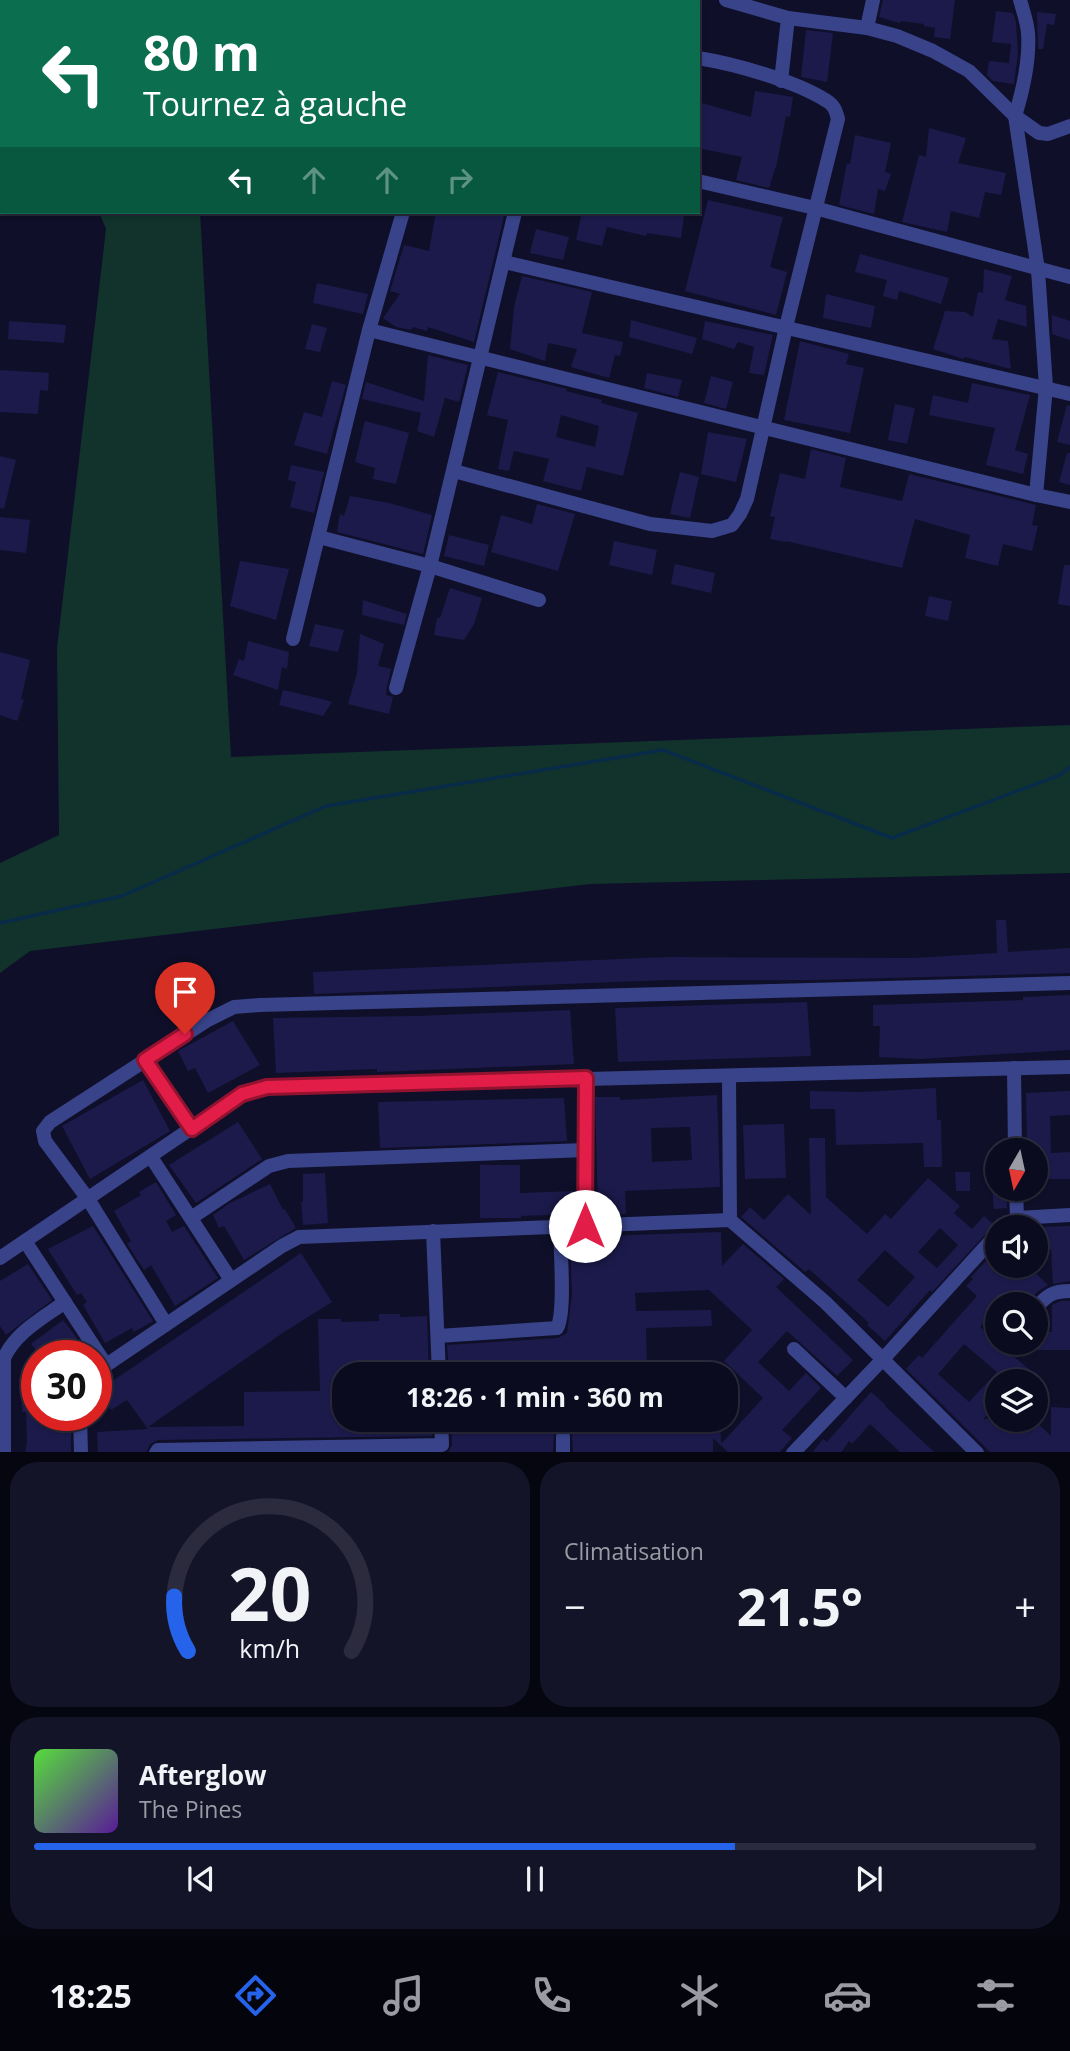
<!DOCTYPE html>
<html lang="fr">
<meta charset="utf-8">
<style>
:root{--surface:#0b0b1f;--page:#141428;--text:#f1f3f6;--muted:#9a9ba4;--line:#2b2b3d;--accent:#2563eb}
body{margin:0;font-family:"Open Sans",sans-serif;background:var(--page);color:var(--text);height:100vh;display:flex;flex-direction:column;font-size:26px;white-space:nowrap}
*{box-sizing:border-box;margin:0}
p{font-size:23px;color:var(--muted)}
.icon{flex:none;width:38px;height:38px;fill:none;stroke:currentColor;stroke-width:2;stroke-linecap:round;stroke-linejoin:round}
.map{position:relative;height:1452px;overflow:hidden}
.details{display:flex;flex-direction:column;gap:10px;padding:10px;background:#060611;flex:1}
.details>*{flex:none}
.guide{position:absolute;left:0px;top:0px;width:700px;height:214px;box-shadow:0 2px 5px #0004,0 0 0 2px var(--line);background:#0b6e4f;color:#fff;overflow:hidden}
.needle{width:46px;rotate:189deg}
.tools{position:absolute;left:985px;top:1138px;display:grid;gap:14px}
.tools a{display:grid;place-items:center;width:63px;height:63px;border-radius:50%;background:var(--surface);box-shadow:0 2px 5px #0004,0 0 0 2px var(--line);font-size:35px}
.speed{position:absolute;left:21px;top:1340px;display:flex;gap:14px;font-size:35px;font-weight:700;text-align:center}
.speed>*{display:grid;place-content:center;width:91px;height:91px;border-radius:50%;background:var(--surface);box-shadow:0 2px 5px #0004,0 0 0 2px var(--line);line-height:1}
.speed .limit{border:10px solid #d22;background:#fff;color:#111}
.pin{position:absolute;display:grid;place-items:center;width:60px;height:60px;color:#fff;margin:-72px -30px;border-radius:50% 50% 50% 0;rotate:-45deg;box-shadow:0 0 7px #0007}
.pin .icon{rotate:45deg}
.me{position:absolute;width:77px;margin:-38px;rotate:0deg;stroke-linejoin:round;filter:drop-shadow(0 0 5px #0008)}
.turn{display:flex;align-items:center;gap:24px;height:147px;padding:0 28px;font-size:32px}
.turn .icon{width:91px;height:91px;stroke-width:2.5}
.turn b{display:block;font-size:49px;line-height:60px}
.lanes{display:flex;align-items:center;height:66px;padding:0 28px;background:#0003;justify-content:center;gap:35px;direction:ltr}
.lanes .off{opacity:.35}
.big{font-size:52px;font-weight:700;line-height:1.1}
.details .card{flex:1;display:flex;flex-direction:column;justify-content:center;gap:10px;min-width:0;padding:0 24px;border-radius:28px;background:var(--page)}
.details .dial{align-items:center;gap:0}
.dial svg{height:182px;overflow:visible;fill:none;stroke:var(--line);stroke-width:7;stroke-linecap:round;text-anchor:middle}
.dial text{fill:var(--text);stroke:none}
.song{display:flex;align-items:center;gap:21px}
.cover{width:84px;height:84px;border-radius:10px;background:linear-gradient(135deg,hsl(110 70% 55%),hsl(270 70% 35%))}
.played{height:7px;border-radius:4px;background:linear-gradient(90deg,var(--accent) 70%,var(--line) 70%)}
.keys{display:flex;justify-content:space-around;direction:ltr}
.heat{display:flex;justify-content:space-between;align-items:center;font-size:38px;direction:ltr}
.details .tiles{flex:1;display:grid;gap:10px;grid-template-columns:1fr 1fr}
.card:last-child{grid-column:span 2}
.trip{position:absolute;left:332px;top:1362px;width:406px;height:70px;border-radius:28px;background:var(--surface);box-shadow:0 2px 5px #0004,0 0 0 2px var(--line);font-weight:700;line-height:70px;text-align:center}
.tabs{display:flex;height:112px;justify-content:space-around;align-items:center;background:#04040c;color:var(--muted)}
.tabs .icon{width:49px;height:49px}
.tabs .current{color:var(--accent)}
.tabs b{font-size:32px;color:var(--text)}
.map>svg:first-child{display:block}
.green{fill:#11332c}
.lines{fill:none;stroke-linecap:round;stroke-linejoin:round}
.stream{stroke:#082b49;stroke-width:3.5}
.building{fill:#1c1a4b;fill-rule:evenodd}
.minor{stroke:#38438a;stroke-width:14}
.route-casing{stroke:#92132f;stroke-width:18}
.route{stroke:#e11d48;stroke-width:12}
</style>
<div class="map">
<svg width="1070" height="1453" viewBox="0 0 1070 1453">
<rect width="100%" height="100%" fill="#0f0f29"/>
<polygon class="green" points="99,212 200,212 231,757 1070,725 1070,873 590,884 30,951 0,973 0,863 59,835 57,648 106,229"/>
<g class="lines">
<polyline class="stream" points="0,923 122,896 326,806 663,750 892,838 1060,775 1070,767"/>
</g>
<g class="building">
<polygon points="883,0 955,0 950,39 934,37 935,28 924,26 924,24 901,21 900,23 879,17"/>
<polygon points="996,11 1013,13 1016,22 1018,53 1014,84 993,81 987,75 989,61 1009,63 1011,44 992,42"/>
<polygon points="1037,12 1056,14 1054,25 1047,24 1043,49 1038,49"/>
<polygon points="806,30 833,33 827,82 801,77"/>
<polygon points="755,91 793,97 790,117 786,116 777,163 769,188 736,180 742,157 698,148 698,102 751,117"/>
<polygon points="929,128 966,138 958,163 1006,173 1001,195 985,192 979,218 951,211 947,232 902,222 919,155 926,157"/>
<polygon points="855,135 891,143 885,172 891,174 885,191 878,189 874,214 839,205 847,163 850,164"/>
<polygon points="708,200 783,217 770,267 787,272 776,315 685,291"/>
<polygon points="436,212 505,212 474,342 428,327 427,331 413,327 411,330 396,327 383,318 400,294 390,291 404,245 429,251"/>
<polygon points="582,212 649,212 684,216 681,238 647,233 646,236 607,227 602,246 576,240"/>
<polygon points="536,229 569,237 563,260 530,253"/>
<polygon points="860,254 949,278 941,304 899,291 897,300 883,296 887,280 855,272"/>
<polygon points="984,269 1012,276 1005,300 1026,306 1027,327 998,319 992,339 1008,341 1011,369 965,357 963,359 933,349 945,311 965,312 973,317 978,292 983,293"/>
<polygon points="522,276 592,292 582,333 623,342 620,356 615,355 609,378 571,367 577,349 548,343 545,361 510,349 514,307"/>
<polygon points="317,283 368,294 363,314 313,303"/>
<polygon points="826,294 875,306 871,328 823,318"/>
<polygon points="1052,315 1070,321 1070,340 1052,334"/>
<polygon points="631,320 697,338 692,354 629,337"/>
<polygon points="9,321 66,325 64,343 8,339"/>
<polygon points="705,321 773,335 764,375 749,373 754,347 738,342 734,349 702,339"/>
<polygon points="312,324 327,328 320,352 305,349"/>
<polygon points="800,341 849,354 846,364 864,368 850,433 784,420"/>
<polygon points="428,355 468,365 459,402 445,398 434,437 417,431 421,413 362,399 366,382 424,401"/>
<polygon points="0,370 49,373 48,391 40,390 38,414 0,412"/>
<path d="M498,372L567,389L566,391L602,400L601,403L638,413L623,476L587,467L581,491L543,481L549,459L514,451L509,471L498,469L508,420L487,415ZM561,415L599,426L595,447L556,437Z"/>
<polygon points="647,373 682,380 678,397 644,388"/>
<polygon points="711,376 733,382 726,409 704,403"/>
<polygon points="332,381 346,385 327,454 294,445 304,412 322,417"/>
<polygon points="972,383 1030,395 1015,450 1028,454 1023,474 986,465 995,428 929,415 933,395 968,403"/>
<polygon points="895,404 915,408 907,444 888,440"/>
<polygon points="1067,405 1070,406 1070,445 1057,442"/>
<polygon points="365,421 409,433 396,484 373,479 375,468 355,462"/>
<polygon points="708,432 747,439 736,482 701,474"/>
<polygon points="811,449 846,458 840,487 902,501 909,474 1036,505 1032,525 1038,526 1032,551 1003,544 998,566 965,558 970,535 915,519 902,568 786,541 786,542 770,539 775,517 770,516 780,473 805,479"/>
<polygon points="1067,453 1070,453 1070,485 1059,482"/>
<polygon points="0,456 16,460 4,509 0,508"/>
<polygon points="291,465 324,472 314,513 290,507 296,482 288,480"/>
<polygon points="680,472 699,477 690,518 670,514"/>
<polygon points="350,496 389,503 432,515 423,554 337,532 340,514 344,516"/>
<polygon points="537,504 575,514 558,571 491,552 501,515 532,524"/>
<polygon points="0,517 30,520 26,553 0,550"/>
<polygon points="449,535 489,545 484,566 444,556"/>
<polygon points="614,541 657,550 652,575 609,565"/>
<polygon points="240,561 289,569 276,620 230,606"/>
<polygon points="675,564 715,573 711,593 671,584"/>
<polygon points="1064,565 1070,565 1070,606 1058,604"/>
<polygon points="450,588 482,598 474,624 464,640 434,635 437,618 440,618"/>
<polygon points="929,596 952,601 948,621 925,616"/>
<polygon points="363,600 407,614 404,625 362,615"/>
<polygon points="315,624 344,630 338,652 309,646"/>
<polygon points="360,634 384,644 378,666 391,669 387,686 386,695 393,697 389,714 348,704 357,673"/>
<polygon points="248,641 289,652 287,669 282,667 278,690 233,675 239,659 244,661"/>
<polygon points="0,652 30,660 21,699 24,700 17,721 0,715"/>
<polygon points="283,690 322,699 332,702 323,716 279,705"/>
<polygon points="996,920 1006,920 1008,952 1070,948 1070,973 813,980 667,980 314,994 313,972 668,957 913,958 997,953"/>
<polygon points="1070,995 1070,1050 920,1059 879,1057 880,1026 873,1026 873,1005 1023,1000 1023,997"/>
<polygon points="807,1002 811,1056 618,1062 615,1008"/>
<polygon points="570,1010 574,1064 377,1072 377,1069 276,1073 273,1018 416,1016"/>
<polygon points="233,1021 260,1065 208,1093 195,1068 188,1071 178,1051"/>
<polygon points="143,1080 170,1131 90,1179 62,1126"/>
<polygon points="936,1088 937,1120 941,1120 942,1167 924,1167 923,1143 836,1145 835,1109 810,1109 810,1091 861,1092"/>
<polygon points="1070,1091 1070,1115 1050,1116 1051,1153 1070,1152 1070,1179 1036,1179 1036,1143 1027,1143 1026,1093"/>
<path d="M717,1095L720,1187L625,1191L626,1214L598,1216L595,1097H620V1100ZM690,1127L692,1160L652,1162L651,1128Z"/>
<polygon points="564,1098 567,1141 380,1148 378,1102"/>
<polygon points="238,1122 262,1159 196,1203 169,1165"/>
<polygon points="784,1124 786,1178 745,1179 743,1125"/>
<path d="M809,1138H825L826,1197L867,1234L885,1214L891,1219L928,1178L960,1206L954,1213L972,1229L984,1216L994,1225L932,1292L930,1290L885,1341L867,1325L869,1323L809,1269L805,1272L741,1217L750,1207L764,1220L788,1194L811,1215ZM940,1228L958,1245L937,1268L918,1252ZM885,1250L915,1277L888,1307L857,1280Z"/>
<polygon points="480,1165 520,1165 520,1193 574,1191 574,1214 521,1216 521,1218 480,1218"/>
<polygon points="955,1172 970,1172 970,1191 956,1191"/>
<polygon points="325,1173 328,1223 303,1225 301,1202 303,1202 303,1174"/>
<polygon points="156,1182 176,1215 166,1221 172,1232 184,1226 218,1278 175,1306 151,1265 144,1270 127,1244 131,1241 114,1211 141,1195 139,1192"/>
<polygon points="270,1184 283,1210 285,1209 296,1228 244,1260 224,1226 219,1228 213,1215 230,1203"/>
<polygon points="992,1188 1006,1188 1007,1208 994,1209"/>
<polygon points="93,1226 153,1321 134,1332 132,1328 105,1343 83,1305 87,1302 81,1293 77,1295 48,1249"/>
<polygon points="1070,1226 1070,1281 1053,1284 1051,1249 1036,1250 1036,1227"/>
<polygon points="721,1232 722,1266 743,1244 784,1279 776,1287 853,1360 837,1376 787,1331 758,1362 789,1391 806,1373 821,1388 782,1430 792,1438 779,1453 729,1453 713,1438 713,1453 573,1453 572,1432 564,1426 554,1432 553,1453 448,1453 452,1445 451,1419 496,1419 496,1423 570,1419 720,1419 721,1444 763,1398 724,1361 752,1330 709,1290 635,1293 636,1311 711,1310 712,1326 646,1328 647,1374 449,1374 447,1345 558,1338 567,1333 572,1295 570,1237"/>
<path d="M998,1248V1265H1027L1048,1285L1037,1292L1028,1304H998V1307L980,1327L1032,1372L1023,1381H998V1404L983,1419H1033L1051,1436V1407L1070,1408V1453H991L906,1369L919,1355L922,1358L977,1296L966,1286L973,1279L971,1277ZM964,1344L997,1372L969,1402L938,1374Z"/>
<polygon points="301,1253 332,1302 281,1334 148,1427 244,1426 244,1392 320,1391 318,1319 341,1319 341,1322 379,1321 379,1314 400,1314 400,1317 427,1316 429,1374 343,1374 343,1382 337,1382 338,1419 431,1419 432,1436 158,1440 150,1444 146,1453 98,1453 97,1432 148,1429 127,1400 111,1410 98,1391"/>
<polygon points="28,1264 52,1300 6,1335 0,1326 0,1281"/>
<polygon points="1061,1301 1070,1301 1070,1350 1036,1350 1036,1332 1052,1332 1052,1305"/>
<polygon points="63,1320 77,1338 75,1340 87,1356 41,1356 31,1344"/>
<polygon points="21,1378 37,1378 37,1418 54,1417 54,1421 71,1421 71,1453 25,1453 27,1441 26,1412 22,1412"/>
<polygon points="871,1392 886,1405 885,1406 935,1453 901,1453 870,1424 852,1444 849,1441 841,1453 812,1453 823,1439 827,1442"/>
</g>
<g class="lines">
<g class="minor">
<polyline points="726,0 788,18 867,28 897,36 933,51 969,71 1015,116 1039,133 1048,134 1070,126"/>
<polyline points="345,2 346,0"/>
<polyline points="569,2 569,0"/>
<polyline points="867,28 873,0"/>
<polyline points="0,64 2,64"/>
<polyline points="781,81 788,18"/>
<polyline points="698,181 815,208 1070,277"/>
<polyline points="504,262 1070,394"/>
<path d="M369,330L1036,495L1046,387L1038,270L1015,116C1023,90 1030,60 1028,33C1027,21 1023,11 1020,0"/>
<path d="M454,471L650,524L712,531L732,525L740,514L747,499L786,327L838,119C836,111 834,105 827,101C796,81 735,64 698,58"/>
<polyline points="1036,495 1070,502"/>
<polyline points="319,537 430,566 539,600"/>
<polyline points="293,639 369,330 403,212"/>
<polyline points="396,688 430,566 515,212"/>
<polyline points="145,1060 192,1129"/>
<polyline points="1014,1068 1015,1150"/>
<polyline points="729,1076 730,1220"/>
<polyline points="151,1157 231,1280"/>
<polyline points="1016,1188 1017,1218"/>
<polyline points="191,1218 269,1166 288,1161 586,1150"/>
<polyline points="585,1225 586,1078"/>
<polyline points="1003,1227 1017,1218 1070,1215"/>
<polyline points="433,1231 439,1374"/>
<polyline points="25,1241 106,1365"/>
<polyline points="0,1258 242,1094 267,1087 1070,1067"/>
<path d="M1036,1308C1047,1295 1053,1291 1070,1291"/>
<polyline points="166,1324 88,1199 45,1141 43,1131 50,1122 206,1021 234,1007 260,1005 1070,983"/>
<path d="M438,1336L557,1328C566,1312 560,1248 560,1226"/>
<polyline points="794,1349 846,1398"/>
<polyline points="96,1372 282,1246 299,1237 730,1220 825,1302 977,1453"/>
<polyline points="80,1416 81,1453"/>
<path d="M4,1453V1358C16,1332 43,1318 65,1302"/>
<polyline points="156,1453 158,1450 442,1445 441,1419"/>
<polyline points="563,1453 563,1436"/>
<polyline points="793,1453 883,1359 998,1233"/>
</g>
</g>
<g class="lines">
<defs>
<polyline id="route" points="185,1034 145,1060 192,1129 242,1094 267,1087 586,1078 585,1226"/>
</defs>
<use href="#route" class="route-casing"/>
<use href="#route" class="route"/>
</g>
</svg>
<div class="tools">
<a><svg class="needle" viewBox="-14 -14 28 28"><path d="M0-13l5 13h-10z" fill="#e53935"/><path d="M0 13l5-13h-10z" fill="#9a9ba4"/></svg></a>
<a><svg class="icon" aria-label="sound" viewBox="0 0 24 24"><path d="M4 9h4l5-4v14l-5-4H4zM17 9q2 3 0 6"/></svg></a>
<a><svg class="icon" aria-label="search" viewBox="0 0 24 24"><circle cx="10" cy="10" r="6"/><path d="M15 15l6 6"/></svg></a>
<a><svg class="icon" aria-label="layers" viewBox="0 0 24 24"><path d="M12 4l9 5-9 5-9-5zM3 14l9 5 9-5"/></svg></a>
</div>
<div class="speed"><div class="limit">30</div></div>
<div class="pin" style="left:185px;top:1034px;background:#d93025"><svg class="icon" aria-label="arrive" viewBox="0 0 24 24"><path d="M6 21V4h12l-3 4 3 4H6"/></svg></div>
<svg class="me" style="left:585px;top:1226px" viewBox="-20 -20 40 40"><circle r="19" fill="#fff"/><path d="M0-13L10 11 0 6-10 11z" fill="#e11d48"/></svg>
<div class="trip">18:26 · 1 min · 360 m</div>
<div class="guide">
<div class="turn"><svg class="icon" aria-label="left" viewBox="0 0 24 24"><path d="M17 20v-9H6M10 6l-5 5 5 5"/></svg><div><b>80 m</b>Tournez à gauche</div></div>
<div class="lanes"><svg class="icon" aria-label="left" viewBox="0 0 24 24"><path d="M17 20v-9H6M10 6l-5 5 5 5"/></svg><svg class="icon off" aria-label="ahead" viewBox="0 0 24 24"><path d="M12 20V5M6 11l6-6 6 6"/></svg><svg class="icon off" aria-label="ahead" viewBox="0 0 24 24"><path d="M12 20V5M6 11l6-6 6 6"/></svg><svg class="icon off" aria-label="right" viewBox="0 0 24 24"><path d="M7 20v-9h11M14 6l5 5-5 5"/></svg></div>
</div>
</div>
<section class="details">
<div class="tiles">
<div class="card dial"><svg viewBox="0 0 100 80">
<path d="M14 69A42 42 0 1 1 86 69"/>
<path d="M14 69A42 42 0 0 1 8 45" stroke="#2563eb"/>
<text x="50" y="56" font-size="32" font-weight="700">20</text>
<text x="50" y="72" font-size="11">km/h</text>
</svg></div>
<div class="card"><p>Climatisation</p>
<div class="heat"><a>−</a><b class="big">21.5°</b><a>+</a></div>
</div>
<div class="card">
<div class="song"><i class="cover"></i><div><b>Afterglow</b><p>The Pines</p></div></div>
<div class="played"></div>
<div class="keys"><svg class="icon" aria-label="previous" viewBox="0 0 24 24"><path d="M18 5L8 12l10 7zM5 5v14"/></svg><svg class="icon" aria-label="pause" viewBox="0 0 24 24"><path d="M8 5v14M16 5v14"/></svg><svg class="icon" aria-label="next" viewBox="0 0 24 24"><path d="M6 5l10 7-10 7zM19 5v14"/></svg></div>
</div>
</div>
</section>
<nav class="tabs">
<b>18:25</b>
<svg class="icon current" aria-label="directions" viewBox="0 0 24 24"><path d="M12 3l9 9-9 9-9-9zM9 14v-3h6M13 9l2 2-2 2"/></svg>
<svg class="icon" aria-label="music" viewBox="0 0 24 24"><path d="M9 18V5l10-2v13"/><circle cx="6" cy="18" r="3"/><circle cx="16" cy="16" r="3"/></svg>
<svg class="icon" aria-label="phone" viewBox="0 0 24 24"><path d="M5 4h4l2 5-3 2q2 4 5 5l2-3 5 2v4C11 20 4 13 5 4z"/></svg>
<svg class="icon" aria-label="climate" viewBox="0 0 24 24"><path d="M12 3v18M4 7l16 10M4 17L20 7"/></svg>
<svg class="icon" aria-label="car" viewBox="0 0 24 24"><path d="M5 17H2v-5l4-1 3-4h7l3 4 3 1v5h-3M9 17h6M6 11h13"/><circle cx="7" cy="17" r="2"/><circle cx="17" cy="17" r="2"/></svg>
<svg class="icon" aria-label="filters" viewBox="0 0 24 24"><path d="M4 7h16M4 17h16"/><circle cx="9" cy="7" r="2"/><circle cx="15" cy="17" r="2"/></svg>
</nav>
